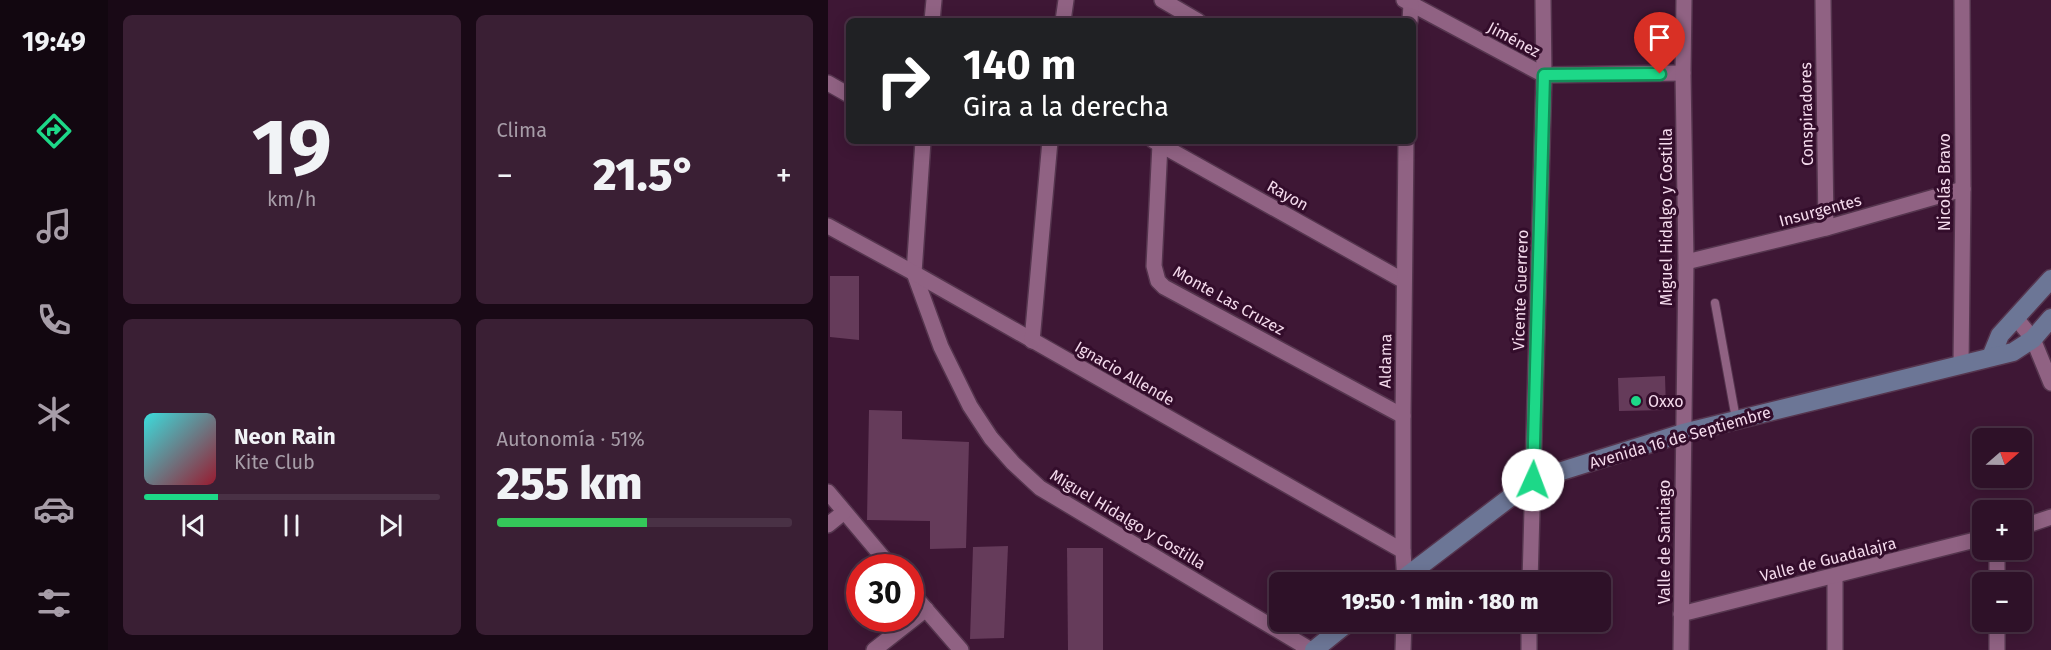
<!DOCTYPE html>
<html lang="es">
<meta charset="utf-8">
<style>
:root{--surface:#2e1128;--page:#3a1f34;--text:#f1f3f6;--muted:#a79da8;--line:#493145;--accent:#1dd888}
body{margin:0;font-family:"Fira Sans",sans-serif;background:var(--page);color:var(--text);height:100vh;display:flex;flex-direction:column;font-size:22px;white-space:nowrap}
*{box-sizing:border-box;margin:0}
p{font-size:20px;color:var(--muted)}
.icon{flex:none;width:33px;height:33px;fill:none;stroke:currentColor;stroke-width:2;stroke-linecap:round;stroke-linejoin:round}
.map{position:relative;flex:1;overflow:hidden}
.sheet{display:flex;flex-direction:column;gap:15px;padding:15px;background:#190916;width:720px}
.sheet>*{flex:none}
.guide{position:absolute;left:18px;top:18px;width:570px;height:126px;border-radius:9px;box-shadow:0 3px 15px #0003,0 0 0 2px var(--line);background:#202124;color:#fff;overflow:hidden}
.needle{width:39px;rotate:70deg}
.tools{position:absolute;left:1144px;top:428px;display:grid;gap:12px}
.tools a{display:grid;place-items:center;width:60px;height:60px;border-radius:9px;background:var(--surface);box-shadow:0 3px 15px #0003,0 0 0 2px var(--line);font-size:30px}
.speed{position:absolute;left:18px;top:554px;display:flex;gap:12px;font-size:30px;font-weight:700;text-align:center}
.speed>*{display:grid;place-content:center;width:78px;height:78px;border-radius:50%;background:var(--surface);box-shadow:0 3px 15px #0003,0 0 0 2px var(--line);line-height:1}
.speed .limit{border:9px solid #d22;background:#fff;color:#111}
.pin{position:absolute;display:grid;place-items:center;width:51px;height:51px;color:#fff;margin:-62px -26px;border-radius:50% 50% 50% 0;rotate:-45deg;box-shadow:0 0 6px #0007}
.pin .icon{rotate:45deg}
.me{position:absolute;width:66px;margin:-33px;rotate:2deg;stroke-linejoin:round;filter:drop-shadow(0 0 4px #0008)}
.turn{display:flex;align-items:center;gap:21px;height:126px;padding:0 18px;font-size:27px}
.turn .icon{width:78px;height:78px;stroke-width:2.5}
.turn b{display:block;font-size:42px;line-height:51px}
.big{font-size:45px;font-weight:800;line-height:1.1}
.sheet .widget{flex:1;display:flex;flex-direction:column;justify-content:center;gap:9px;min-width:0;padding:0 21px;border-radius:9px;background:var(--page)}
.sheet .dial{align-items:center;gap:0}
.dial b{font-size:78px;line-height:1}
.song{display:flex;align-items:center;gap:18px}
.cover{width:72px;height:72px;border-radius:9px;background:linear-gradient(135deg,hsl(180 70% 55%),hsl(350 70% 35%))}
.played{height:6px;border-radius:3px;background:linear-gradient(90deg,var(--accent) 25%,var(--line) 25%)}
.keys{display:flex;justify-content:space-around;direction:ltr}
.heat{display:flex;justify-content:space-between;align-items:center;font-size:33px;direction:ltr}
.charge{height:9px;border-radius:4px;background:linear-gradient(90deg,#34c759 51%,var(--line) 0)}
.sheet .tiles{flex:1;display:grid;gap:15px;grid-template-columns:repeat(2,1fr)}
.trip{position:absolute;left:441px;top:572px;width:342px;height:60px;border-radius:9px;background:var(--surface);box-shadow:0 3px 15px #0003,0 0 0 2px var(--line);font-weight:800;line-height:60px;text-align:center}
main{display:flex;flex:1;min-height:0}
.menu{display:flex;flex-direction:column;width:108px;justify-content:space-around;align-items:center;background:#120710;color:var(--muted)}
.menu .icon{width:42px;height:42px}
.menu .active{color:var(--accent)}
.menu b{font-size:27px;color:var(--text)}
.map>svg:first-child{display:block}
.building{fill:#653b5a}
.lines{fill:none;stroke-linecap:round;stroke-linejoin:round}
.lane-casing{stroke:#55354e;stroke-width:10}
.street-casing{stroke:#55354e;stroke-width:18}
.secondary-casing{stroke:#55354e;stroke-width:21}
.lane{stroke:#906283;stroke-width:8}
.street{stroke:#906283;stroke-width:15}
.secondary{stroke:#6c7696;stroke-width:18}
.route-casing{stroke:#138c58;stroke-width:15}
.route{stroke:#1dd888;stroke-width:10}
.poi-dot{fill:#1dd888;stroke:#330d2b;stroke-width:2}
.labels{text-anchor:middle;stroke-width:6;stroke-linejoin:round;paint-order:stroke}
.street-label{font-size:16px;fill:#f4daec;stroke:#330d2b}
.poi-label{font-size:16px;fill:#f4daec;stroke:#330d2b;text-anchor:start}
</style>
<main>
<nav class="menu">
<b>19:49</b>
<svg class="icon active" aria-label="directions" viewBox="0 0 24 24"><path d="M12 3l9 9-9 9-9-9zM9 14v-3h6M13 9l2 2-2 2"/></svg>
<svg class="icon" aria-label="music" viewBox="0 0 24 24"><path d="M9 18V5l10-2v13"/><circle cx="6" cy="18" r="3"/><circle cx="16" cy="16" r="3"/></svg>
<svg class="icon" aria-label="phone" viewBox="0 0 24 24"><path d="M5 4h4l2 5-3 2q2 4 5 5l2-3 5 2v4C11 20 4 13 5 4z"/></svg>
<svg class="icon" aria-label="climate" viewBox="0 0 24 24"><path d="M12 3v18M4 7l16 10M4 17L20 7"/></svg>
<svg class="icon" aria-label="car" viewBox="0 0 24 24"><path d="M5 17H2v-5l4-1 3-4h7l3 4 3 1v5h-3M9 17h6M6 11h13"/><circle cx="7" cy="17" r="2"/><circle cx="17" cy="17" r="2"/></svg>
<svg class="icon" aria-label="filters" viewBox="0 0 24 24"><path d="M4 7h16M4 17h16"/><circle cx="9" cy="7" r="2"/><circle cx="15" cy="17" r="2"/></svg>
</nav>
<section class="sheet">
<div class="tiles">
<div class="widget dial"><b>19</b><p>km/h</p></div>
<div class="widget"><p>Clima</p>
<div class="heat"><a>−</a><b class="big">21.5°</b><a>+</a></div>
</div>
<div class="widget">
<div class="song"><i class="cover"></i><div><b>Neon Rain</b><p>Kite Club</p></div></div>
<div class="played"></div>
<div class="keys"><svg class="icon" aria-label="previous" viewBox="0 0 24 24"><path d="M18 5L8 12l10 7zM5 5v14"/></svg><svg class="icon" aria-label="pause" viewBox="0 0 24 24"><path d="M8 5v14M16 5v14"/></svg><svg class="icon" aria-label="next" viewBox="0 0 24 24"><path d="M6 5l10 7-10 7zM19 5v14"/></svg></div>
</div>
<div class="widget"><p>Autonomía · 51%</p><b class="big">255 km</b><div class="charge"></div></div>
</div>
</section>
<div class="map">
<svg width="1223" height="650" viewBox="0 0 1223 650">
<rect width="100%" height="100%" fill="#3e1735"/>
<g class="building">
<polygon points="2,276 31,276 31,340 2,337"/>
<polygon points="837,376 838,410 791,411 790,378"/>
<polygon points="41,410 74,411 74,439 141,442 138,548 102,549 102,521 39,520"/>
<polygon points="180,546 176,638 142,639 145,547"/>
<polygon points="239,548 275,548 275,650 240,650"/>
</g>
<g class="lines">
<defs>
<polyline id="lane" points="887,303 908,419"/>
<g id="street">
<polyline points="334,0 370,21"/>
<polyline points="576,0 716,75 855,73"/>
<polyline points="995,0 998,228"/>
<polyline points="104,21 106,0"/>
<polyline points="235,21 238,0"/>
<polyline points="582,21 583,4"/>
<polyline points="0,83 21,95"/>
<polyline points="95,141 86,273 113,347 142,406 163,438 185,463 212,488 483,650"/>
<polyline points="326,141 576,281"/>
<polyline points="332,144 326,266 330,281 336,287 575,416"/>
<polyline points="0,226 86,273 575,551"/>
<polyline points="858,262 998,228 1135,189"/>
<polyline points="1188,318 1205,339 1223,383"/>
<polyline points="204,341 222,141"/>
<polyline points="1133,365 1135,189 1134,0"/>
<polyline points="0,492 63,567"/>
<polyline points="0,525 16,512"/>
<polyline points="1194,527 1223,517"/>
<polyline points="1169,549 1169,582"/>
<polyline points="1007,577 1007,650"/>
<polyline points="577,582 575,551 575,416 578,141"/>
<polyline points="702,582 716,75 715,0"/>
<polyline points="82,591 133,650"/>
<polyline points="853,614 1155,538"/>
<polyline points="1169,621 1169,650"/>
<polyline points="46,650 98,609"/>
<polyline points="575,650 576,621"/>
<polyline points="701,650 701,621"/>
<polyline points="853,650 858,262 855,73 856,0"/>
</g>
<g id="secondary">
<polyline points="1163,357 1172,335 1223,279"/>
<polyline points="571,582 705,480 855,433 1185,352 1205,339 1223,318"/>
<polyline points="486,650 522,621"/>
</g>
</defs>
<use href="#lane" class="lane-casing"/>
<use href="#street" class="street-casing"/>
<use href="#secondary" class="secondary-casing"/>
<use href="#lane" class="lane"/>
<use href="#street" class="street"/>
<use href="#secondary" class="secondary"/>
</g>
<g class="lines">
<defs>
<polyline id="route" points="705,480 716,75 832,74"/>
</defs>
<use href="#route" class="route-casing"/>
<use href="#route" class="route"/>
</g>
<circle class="poi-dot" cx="808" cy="401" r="6"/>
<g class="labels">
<g class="street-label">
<text transform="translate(686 39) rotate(28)" y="6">Jiménez</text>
<text transform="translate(978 114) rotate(-91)" y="6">Conspiradores</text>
<text transform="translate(1116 182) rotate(-90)" y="6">Nicolás Bravo</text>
<text transform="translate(460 195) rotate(29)" y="6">Rayon</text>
<text transform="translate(992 210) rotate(-15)" y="6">Insurgentes</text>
<text transform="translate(838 217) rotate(-90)" y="6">Miguel Hidalgo y Costilla</text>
<text transform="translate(692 290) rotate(-88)" y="6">Vicente Guerrero</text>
<text transform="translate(401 300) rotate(29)" y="6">Monte Las Cruzez</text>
<text transform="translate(557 361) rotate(-89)" y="6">Aldama</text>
<text transform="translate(297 373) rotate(30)" y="6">Ignacio Allende</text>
<text transform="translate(852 437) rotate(-16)" y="6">Avenida 16 de Septiembre</text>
<text transform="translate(300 519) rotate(31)" y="6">Miguel Hidalgo y Costilla</text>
<text transform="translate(836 542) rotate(-90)" y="6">Valle de Santiago</text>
<text transform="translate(1000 559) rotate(-14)" y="6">Valle de Guadalajra</text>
</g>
<g class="poi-label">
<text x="820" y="407">Oxxo</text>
</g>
</g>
</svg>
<div class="tools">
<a><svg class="needle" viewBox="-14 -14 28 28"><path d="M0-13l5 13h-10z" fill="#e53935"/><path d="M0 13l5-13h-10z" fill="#a79da8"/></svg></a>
<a>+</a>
<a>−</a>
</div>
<div class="speed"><div class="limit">30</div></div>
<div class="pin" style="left:832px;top:74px;background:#d93025"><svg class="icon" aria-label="arrive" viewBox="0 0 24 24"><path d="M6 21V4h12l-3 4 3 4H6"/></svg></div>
<svg class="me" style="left:705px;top:480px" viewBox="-20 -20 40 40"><circle r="19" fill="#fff"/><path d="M0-13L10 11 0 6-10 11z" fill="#1dd888"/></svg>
<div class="trip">19:50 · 1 min · 180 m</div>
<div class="guide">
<div class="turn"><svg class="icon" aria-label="right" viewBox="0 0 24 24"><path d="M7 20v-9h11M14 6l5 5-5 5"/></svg><div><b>140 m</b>Gira a la derecha</div></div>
</div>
</div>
</main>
